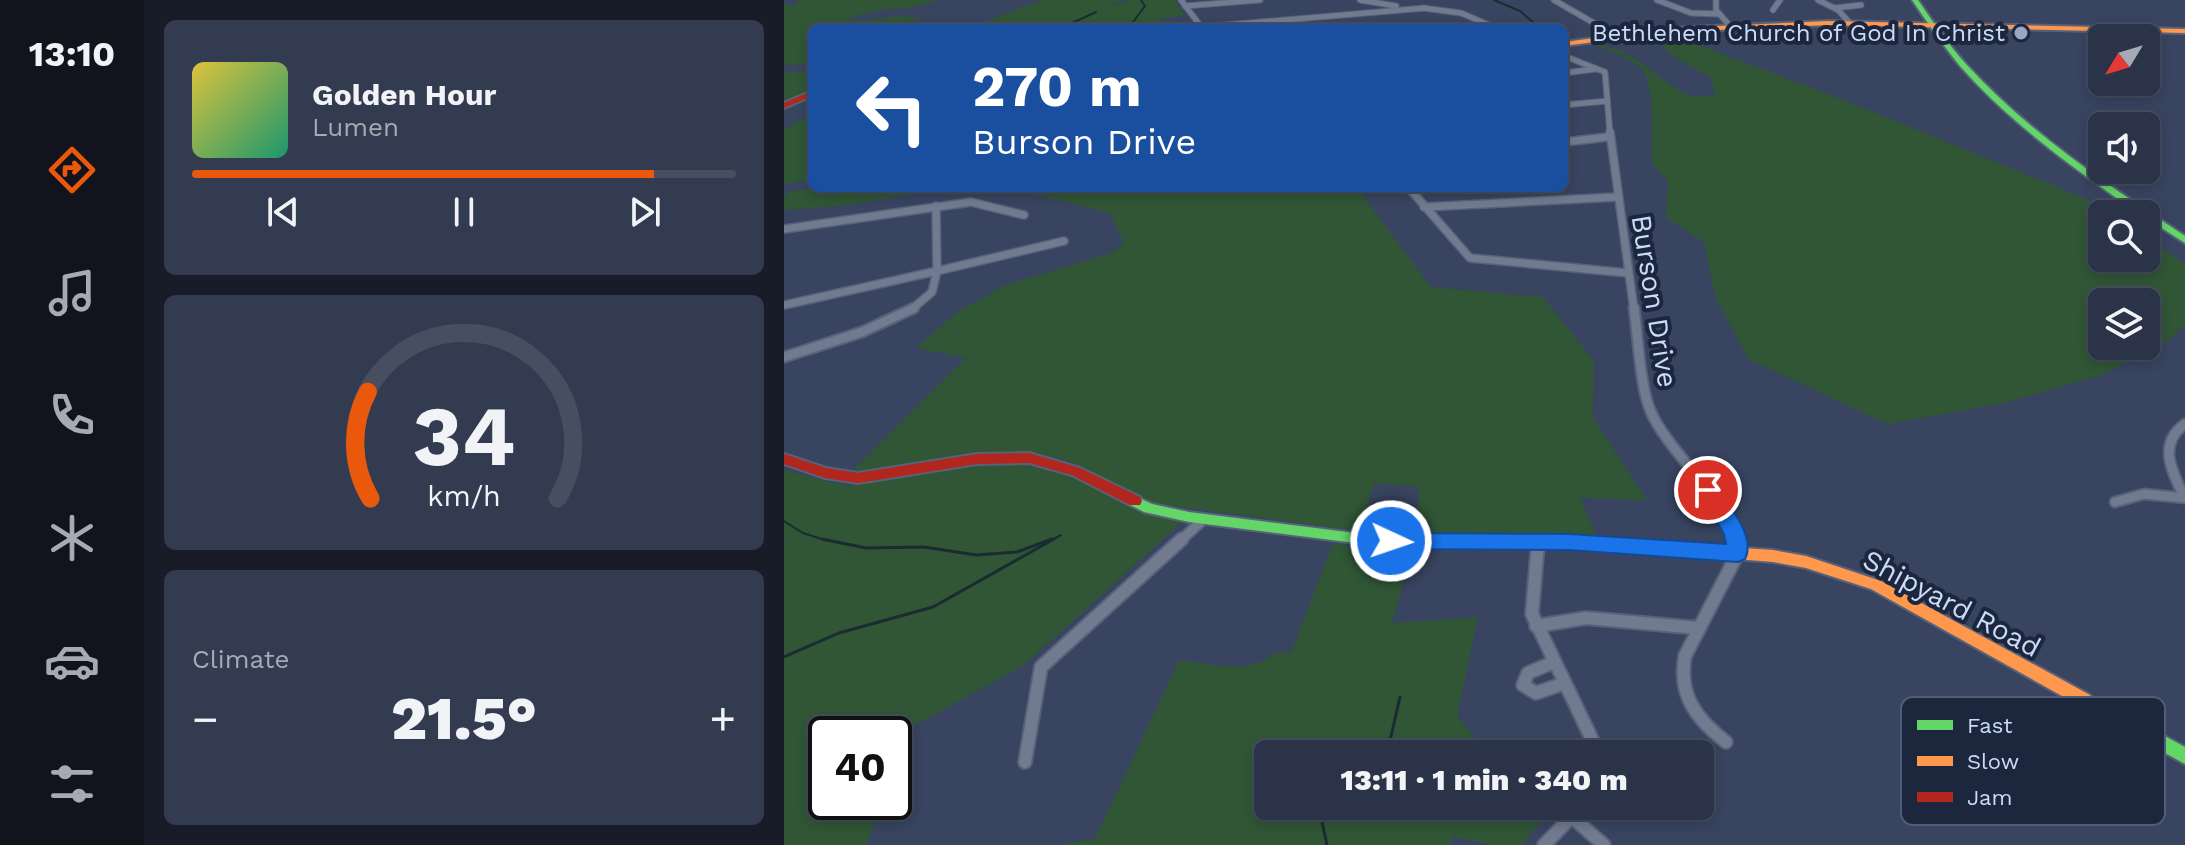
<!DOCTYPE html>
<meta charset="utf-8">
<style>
:root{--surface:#2a3348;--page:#323b4f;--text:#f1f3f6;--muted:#a5aab4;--line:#464e60;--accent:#ea580c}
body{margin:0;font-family:"Work Sans",sans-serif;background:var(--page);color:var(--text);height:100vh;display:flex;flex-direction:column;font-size:30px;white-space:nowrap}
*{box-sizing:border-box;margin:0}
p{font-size:26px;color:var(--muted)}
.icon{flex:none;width:44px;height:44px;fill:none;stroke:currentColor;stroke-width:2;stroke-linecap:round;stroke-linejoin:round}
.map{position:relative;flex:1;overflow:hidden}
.side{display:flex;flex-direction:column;gap:20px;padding:20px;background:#171c28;width:640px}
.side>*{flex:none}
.hud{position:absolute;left:24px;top:24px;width:760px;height:168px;border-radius:12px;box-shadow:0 4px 12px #0003,0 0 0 2px var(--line);background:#1a4fa0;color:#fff;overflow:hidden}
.needle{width:52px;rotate:232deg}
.tools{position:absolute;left:1304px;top:24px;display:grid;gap:16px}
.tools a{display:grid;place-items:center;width:72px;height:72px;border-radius:12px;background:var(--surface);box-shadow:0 4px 12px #0003,0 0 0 2px var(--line);font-size:40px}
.speed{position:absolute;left:24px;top:716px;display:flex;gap:16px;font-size:40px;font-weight:700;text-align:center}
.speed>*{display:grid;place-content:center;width:104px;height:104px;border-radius:50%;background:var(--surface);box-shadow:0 4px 12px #0003,0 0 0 2px var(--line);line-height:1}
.speed .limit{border:4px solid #111;border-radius:12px;background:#fff;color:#111}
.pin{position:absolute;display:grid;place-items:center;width:68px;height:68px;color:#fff;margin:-34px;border:4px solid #fff;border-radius:50%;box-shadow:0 2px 8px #0007}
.me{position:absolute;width:88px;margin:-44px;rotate:93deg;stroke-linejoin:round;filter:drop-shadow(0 0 6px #0008)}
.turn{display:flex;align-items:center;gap:28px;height:168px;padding:0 32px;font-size:36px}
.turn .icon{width:104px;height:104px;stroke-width:2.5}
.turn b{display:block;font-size:56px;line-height:68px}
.big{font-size:60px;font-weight:800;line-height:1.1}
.side .card{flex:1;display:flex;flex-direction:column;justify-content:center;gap:12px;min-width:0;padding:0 28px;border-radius:12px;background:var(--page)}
.side .dial{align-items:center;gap:0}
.dial svg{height:208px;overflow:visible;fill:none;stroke:var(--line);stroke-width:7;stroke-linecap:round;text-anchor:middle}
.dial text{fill:var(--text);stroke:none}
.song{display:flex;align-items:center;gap:24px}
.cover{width:96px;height:96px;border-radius:12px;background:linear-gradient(135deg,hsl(50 70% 55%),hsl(160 70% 35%))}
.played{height:8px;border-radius:4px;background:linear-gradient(90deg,var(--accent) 85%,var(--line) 85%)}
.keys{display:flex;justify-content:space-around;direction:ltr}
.heat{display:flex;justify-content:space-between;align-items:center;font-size:44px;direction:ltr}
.trip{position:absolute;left:470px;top:740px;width:460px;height:80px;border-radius:12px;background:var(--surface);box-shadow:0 4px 12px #0003,0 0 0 2px var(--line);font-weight:800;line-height:80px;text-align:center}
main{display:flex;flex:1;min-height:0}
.dock{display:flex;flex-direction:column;width:144px;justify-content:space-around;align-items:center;background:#11141d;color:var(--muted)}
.dock .icon{width:56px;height:56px}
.dock .selected{color:var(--accent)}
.dock b{font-size:36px;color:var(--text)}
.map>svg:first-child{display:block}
.green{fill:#305636;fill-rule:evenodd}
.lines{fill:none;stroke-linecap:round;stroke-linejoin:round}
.stream-far1{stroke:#1a2c31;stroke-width:2}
.stream{stroke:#1a2c31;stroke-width:3}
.street-far3-casing{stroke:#57627a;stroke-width:7}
.street-far2-casing{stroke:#57627a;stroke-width:10}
.street-far1-casing{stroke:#57627a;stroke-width:13}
.street-casing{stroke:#57627a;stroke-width:16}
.fast-casing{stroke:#57627a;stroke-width:4}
.slow-casing{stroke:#57627a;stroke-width:4}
.jam-casing{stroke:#57627a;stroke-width:4}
.street-far3{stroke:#717a8f;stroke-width:5}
.street-far2{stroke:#717a8f;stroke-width:7}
.street-far1{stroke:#717a8f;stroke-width:9}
.street{stroke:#717a8f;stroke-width:12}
.fast{fill:#63d668;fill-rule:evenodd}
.slow{fill:#ff974d;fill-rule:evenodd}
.jam{fill:#b3261e;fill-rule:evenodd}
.route{fill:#1a73e8;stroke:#114b97;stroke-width:2}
.poi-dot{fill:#98a6c3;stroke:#1c273d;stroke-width:3}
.labels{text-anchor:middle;stroke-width:8;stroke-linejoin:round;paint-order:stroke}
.far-poi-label{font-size:24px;fill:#ccdbf9;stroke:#1c273d;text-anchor:end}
.street-label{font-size:28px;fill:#ccdbf9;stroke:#1c273d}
.key{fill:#1c273d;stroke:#515d75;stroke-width:2}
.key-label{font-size:22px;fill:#ccdbf9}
</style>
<main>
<nav class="dock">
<b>13:10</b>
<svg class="icon selected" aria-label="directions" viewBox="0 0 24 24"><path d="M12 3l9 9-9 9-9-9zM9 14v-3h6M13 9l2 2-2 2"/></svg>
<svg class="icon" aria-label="music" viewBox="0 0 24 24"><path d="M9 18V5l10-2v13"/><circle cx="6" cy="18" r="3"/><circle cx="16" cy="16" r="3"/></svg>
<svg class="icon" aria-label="phone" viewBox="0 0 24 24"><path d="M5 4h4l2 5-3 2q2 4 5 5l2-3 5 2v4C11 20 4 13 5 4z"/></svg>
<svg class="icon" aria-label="climate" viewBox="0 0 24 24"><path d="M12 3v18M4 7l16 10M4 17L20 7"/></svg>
<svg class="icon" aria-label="car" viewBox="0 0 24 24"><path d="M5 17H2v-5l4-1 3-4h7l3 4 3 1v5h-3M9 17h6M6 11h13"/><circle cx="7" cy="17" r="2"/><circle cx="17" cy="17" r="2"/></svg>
<svg class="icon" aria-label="filters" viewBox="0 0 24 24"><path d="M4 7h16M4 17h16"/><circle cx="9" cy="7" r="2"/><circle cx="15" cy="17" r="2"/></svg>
</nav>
<section class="side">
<div class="card">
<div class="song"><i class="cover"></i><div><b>Golden Hour</b><p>Lumen</p></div></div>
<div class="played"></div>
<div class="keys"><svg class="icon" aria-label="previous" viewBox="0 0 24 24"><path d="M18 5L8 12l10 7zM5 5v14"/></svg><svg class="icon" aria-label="pause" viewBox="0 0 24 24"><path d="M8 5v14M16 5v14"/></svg><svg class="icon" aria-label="next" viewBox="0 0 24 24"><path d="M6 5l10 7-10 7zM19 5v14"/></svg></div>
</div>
<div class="card dial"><svg viewBox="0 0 100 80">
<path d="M14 69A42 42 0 1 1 86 69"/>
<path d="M14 69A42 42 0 0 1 13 28" stroke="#ea580c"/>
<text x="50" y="56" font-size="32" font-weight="700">34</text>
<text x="50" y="72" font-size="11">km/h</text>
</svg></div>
<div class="card"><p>Climate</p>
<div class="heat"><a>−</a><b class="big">21.5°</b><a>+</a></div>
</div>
</section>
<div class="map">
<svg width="1401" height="845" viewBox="0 0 1401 845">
<rect width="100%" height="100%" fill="#384460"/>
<g class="green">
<polygon points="11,0 155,0 126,8 95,10 65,18 75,21 112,16 139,18 113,28 28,28 28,65 0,65 0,5 14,4"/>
<polygon points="257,0 339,0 317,10 346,0 390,0 401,15 375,19 381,28 213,28 201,22"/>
<path d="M894,37L1070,104L1312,203L1328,214H1318V258H1362V237L1401,264V325L1380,344L1317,375L1221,403L1104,424L964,359L931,296L920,242L882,217L884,181L868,163C867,141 872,83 857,68C844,56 821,49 804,43C854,48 866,76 904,95C911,98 921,96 929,95L931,93L927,78C911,67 885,58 876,41ZM1318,302H1362V346H1318Z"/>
<polygon points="0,72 28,72 28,89 0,102"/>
<polygon points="28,114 28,179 0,184 0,129"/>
<polygon points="32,188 166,188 56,206 0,210 0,197 4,192"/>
<path d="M226,188H486L490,192C518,194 544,188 573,188L647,287L759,297L810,361L809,418L863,500L796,498L812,536L632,537L635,487L590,483L575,531L368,503L281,460L243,452H201L84,473L68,471L182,358L132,348L173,312L222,285L328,253L340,243L326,213Z"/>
<polygon points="224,461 299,479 356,511 399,521 239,666 126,728 110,771 110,734 42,734 42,802 98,802 82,845 0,845 0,470 63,486"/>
<path d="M549,543L626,559L608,623L694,617L673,716L702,752L709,754H484V806H771L737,845H707L668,836L666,845H274L311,839L395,660C427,664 467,675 493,652L507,653Z"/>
</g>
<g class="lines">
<g class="stream-far1">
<polyline points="357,0 361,6 349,22 357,28"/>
<polyline points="710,0 736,11 751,24"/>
<polyline points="277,28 312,12"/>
<polyline points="0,521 19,533 44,541"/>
<polyline points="262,541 268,539"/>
<polyline points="266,541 277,535"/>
</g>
<g class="stream">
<polyline points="38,539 82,548 140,547 192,555 233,552 268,539"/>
<polyline points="0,657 55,633 149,607 270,539"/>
<polyline points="603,754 616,697"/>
<polyline points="539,806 535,808 543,845"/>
</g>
<defs>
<g id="street-far3">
<polyline points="397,0 418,28"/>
<polyline points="576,0 612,6"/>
<polyline points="770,0 834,37"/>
<polyline points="873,0 907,13 935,14"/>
<polyline points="932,0 932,10 947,27"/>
<polyline points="1034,0 1054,10 1066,23"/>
<polyline points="401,6 476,0"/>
<polyline points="639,8 677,13 712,28"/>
<polyline points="1051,8 1077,5"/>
<polyline points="989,10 996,0"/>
<polyline points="418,27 641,8"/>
<polyline points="681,28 705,26"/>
<polyline points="780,56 821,72 826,134"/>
<polyline points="780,73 812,69"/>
<polyline points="780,105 823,101"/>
</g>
<g id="street-far2">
<polyline points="826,132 850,310"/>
<polyline points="780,142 824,137"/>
<polyline points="625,188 686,258 844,273"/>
<polyline points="152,206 153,271 280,241"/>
<polyline points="640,207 833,197"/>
<polyline points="0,229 187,202 240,215"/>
<polyline points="0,305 153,271 148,292 127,310"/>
</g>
<g id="street-far1">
<path d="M850,308C854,336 856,388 867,412C883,450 947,505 952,541"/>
<polyline points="0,357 78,332 130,308"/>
<path d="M1400,497C1388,471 1373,444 1401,424"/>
<polyline points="1331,502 1360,494 1401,498"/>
<polyline points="396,541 420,519"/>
</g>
<g id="street">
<polyline points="754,542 748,614 815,754"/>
<polyline points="752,626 802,618 915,628"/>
<polyline points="770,662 744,673 739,685 752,693 781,683"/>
<path d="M942,742C912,719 894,695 901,656L954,553L952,539"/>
<polyline points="241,762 257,667 398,539"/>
<polyline points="788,817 820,845"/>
<polyline points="760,845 798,806"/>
</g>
<g id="fast">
<path d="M1128,0H1134C1149,22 1164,44 1182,64C1245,133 1324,185 1401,236V243L1362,218V214H1356C1292,170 1227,124 1175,65C1158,44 1143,22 1128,0Z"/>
<polygon points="351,496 368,504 405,512 587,535 725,538 730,539 732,543 730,547 725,548 587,545 405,522 360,512 346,505 344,501 346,497"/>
<polygon points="1300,693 1401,747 1401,764 1294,705 1292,700 1294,695"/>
</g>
<g id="slow">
<polygon points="1044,21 1401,29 1401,33 1044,25 886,32 780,46 780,42 886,28"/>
<polygon points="725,538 816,538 989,550 1022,556 1097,581 1306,695 1308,700 1306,705 1300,707 1294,705 1087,589 1022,568 989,562 816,548 725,548 720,547 718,543 720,539"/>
</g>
<g id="jam">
<polygon points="28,91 28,96 0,108 0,103"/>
<polygon points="245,453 296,468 356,497 358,501 356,505 346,505 288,475 245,463 193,464 74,483 41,478 0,464 0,454 42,468 74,473 193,454"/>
</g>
</defs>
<use href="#street-far3" class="street-far3-casing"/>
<use href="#street-far2" class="street-far2-casing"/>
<use href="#street-far1" class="street-far1-casing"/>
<use href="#street" class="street-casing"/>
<use href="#fast" class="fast-casing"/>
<use href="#slow" class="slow-casing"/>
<use href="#jam" class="jam-casing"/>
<use href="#street-far3" class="street-far3"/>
<use href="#street-far2" class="street-far2"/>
<use href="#street-far1" class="street-far1"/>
<use href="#street" class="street"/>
<use href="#fast" class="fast"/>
<use href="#slow" class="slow"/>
<use href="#jam" class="jam"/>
</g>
<path class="route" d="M924,483L931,485C943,504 973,536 961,559L954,562L785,550L607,549L600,547L597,541L600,535L607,533L785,534L942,544L940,534L915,490L917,485Z"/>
<circle class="poi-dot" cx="1237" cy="33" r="8"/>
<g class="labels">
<g class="far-poi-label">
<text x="1221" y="41">Bethlehem Church of God In Christ</text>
</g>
<g class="street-label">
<text transform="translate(871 301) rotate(81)" y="10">Burson Drive</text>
<text transform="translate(1168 603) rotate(28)" y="10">Shipyard Road</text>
</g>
</g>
<rect x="1117" y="697" width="264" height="128" rx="12" class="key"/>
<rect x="1133" y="720" width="36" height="10" fill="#63d668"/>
<rect x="1133" y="756" width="36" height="10" fill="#ff974d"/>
<rect x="1133" y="792" width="36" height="10" fill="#b3261e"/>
<g class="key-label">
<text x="1183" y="733">Fast</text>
<text x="1183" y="769">Slow</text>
<text x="1183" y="805">Jam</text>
</g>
</svg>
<div class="tools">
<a><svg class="needle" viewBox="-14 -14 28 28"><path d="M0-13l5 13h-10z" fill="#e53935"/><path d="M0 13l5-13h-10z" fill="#a5aab4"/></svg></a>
<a><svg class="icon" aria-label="sound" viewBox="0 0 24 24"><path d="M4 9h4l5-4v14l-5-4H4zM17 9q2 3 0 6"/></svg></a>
<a><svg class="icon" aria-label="search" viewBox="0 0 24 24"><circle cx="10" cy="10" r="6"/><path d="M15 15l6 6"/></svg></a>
<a><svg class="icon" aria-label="layers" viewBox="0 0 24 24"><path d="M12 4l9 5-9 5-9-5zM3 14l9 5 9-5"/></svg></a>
</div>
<div class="speed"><div class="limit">40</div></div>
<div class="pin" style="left:924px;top:490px;background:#d93025"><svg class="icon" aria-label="arrive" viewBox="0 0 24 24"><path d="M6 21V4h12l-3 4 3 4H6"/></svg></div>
<svg class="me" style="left:607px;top:541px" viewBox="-20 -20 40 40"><circle r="17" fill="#1a73e8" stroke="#fff" stroke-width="3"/><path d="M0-11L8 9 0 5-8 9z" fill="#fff"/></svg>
<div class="trip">13:11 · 1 min · 340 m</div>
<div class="hud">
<div class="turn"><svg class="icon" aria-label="left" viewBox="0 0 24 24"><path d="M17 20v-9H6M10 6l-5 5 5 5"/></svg><div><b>270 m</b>Burson Drive</div></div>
</div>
</div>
</main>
